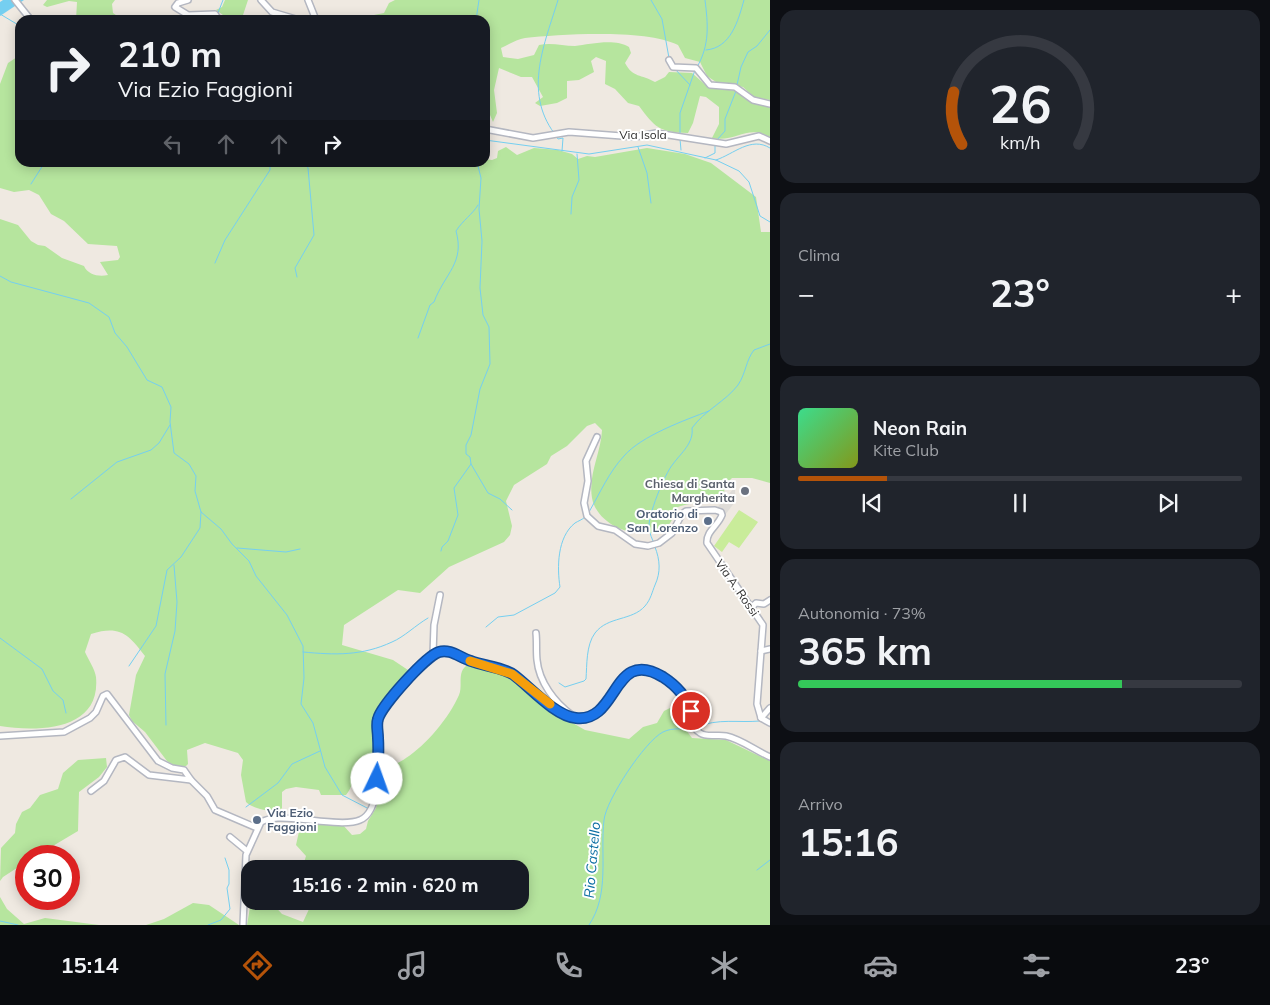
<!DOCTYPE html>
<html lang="it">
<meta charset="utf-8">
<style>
:root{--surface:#171b24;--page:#20242c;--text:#f1f3f6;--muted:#9ea1a6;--line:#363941;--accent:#b45309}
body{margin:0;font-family:Mulish,sans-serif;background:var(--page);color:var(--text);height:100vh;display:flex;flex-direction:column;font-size:19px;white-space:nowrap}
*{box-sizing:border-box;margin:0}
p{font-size:16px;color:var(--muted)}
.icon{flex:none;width:28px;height:28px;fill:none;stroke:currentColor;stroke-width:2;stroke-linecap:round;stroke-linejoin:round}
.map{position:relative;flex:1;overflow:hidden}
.drawer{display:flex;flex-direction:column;gap:10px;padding:10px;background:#0d0f14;width:500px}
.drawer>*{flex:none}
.banner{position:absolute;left:15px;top:15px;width:475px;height:152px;border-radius:15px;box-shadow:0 2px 12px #0003;background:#171b24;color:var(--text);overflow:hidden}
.speed{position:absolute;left:15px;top:845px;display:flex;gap:10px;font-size:25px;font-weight:700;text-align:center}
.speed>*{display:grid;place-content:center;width:65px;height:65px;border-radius:50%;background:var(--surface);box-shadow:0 2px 12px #0003;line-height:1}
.speed .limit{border:8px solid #d22;background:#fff;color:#111}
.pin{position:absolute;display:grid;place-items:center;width:42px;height:42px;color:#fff;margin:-21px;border:2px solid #fff;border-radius:50%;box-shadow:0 1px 5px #0007}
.me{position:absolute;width:55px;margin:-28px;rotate:3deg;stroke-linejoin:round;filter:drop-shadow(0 0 4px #0008)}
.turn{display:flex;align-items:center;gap:18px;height:105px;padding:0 20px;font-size:22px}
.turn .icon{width:65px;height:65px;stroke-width:2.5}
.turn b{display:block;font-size:35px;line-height:42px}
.lanes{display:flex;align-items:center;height:48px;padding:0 20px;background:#0003;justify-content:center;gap:25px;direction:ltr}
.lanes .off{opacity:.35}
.big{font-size:38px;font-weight:700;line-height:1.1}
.drawer .tile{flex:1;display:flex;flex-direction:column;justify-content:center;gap:8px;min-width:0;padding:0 18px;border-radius:15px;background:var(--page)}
.drawer .dial{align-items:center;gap:0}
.dial svg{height:130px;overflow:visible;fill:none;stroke:var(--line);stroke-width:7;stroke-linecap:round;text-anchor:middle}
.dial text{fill:var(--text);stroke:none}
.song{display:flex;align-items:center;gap:15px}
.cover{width:60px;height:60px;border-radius:8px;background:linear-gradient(135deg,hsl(150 70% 55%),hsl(70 70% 35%))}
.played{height:5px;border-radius:2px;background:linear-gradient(90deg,var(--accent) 20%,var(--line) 20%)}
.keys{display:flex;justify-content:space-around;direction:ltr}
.heat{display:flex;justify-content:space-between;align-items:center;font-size:28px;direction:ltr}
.charge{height:8px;border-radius:4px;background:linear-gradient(90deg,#34c759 73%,var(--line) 0)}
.trip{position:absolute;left:241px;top:860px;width:288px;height:50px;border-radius:15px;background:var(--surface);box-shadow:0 2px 12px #0003;font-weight:700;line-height:50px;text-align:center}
.tab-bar{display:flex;height:80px;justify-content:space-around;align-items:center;background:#090b0e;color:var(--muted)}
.tab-bar .icon{width:35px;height:35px}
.tab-bar .selected{color:var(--accent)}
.tab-bar b{font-size:22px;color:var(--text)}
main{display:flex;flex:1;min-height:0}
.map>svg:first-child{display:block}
.green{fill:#b6e59e}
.pitch{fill:#c9ec9a}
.plaza{fill:#dfdcd8}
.water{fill:#75cff0}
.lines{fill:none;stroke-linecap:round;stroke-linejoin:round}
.stream{stroke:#75cff0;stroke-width:1}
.street-casing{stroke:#b4b7c1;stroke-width:8}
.street{stroke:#fff;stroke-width:5}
.route-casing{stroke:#114b97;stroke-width:12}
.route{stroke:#1a73e8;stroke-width:9}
.slow{stroke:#f59e0b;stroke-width:9}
.worship-dot{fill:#6b7280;stroke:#fff;stroke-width:2}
.service-dot{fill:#5c6f8a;stroke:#fff;stroke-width:2}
.labels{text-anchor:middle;stroke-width:4;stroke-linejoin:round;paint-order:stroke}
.street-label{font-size:12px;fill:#2e2e2e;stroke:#fff}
.worship-label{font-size:12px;font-weight:bold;fill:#5b616d;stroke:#fff;text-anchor:end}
.service-label{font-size:12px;font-weight:bold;fill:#4e5e75;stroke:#fff;text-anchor:end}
.water-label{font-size:14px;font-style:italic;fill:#0d6fa3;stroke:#fff}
</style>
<main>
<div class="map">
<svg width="770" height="925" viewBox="0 0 770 925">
<rect width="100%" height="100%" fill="#efe9e1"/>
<g class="green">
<polygon points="47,0 115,0 112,4 113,13 123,20 76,20 77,2 69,1 47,7 43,5"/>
<polygon points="225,0 248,0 243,15 247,20 230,20 216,10 222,7"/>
<path d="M395,0H770V100L754,97L743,87L716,82L707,76L700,62L685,58L678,45C647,29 561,34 525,38C517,39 508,45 501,48L503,57L518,59L534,55L539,45C551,42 563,46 575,46C590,44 615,38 629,47L631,53L625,63C633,78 641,74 655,82L665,77L669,72L692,73L709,88L739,91L751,102L770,107V137C747,124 736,143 712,138L719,124V107L706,97L700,96L693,123L688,133C658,132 655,127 639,106L628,103L615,89L605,84L606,61L596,57L591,61L594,72L579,80L567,81V98L557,103L540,106L535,103L543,97L532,77H521L499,68L494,90L497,113L493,122L490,115L485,113V20H349L384,13L389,3Z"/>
<path d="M20,55V162H485V159L492,160L497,158L498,151L506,147L517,155L534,148L558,150L572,154L578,159L587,156L595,157L647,148L685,154L711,163L756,197L761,232H770V483L752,478H732L725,485L724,493C712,505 693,501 678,507C674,515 671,525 664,529C639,542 597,526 592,498C588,474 601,453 602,430L595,423L587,426L567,446L551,456L547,464L514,485L506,501L512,526L510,535L504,542L449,567L420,593L398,590L344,625L342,645L393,660L411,672L374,716L373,769C349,767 357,783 346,795H321L319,790L296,787L286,789L282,792V808L278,812C269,811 253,809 246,802L241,775L243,760L238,753L205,743L187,750L188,764L186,766H175L167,761L145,732L132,721L129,715L136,675L145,656C128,634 120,625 91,634L85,652C88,659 95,669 96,677C101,731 38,732 0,726V219L18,225L31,241L38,245L45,246L62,258L84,266C88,275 99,277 108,275L100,262L118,260L120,257L117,246L88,244L64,221L51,214L39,195L29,190L14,192L0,188V84L8,63Z"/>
<path d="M466,666L476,667L506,676L564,718L585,730L629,739L643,727L657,723L664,711L672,707L682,711L686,730L692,738L726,740L770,761V925H247L251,901H270L282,914L303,922L310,907L322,901H520V869H302L306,856L296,845L300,827L309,822L342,824L352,835L360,834L366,829L368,821L376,808L378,797V771C387,767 398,764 406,758C426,745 449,718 459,695C463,686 457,673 466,666Z"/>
<polygon points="106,758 107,767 99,777 79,792 78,831 36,856 26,856 26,862 3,877 0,881 1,848 15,833 16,824 22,812 30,808 40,795 58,789 63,773 78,760"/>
<polygon points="0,897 7,909 24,924 45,918 99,925 0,925"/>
<polygon points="193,903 209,905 239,925 146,925 164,919"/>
</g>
<polygon class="pitch" points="739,510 758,522 739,548 729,542 722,552 714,546"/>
<polygon class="plaza" points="735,487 735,502 725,515 715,510"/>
<polygon class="water" points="3,0 24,0 0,16 0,2"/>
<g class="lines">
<g class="stream">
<polyline points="651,0 662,19 669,58"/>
<polyline points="218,13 223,0"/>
<polyline points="0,14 20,26"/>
<polyline points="476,20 479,0"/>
<path d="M706,50C731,48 738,21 744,0"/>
<path d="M697,67C710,45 708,24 705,0"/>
<polyline points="674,68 690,85"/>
<polyline points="737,85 741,67 748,52 757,46 770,30"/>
<path d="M554,133C523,91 545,43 558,0"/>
<polyline points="680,135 680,113 695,70"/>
<polyline points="556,136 558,139 563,138 562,151"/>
<polyline points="680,139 681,150"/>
<polyline points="485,140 589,154 647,145 716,160 739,171 749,182 760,216 770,222"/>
<polyline points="716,141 725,131 725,119 736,91"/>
<polyline points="638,147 647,173 651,203"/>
<polyline points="705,158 715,153 715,145"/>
<path d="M716,160C734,154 751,136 770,148"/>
<polyline points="31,184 45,162"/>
<polyline points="571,214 572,197 579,180 577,154"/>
<polyline points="215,263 225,240 270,170 270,162"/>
<polyline points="0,276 11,282 89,303 109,317 115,333 127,347 147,380 162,387 171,407 170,422 174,453 189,464 196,476 195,491 201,512 221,529 232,544 249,561 256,576 287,615 303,646 304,678 301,704 313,723 325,767 342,795 369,809"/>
<polyline points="297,277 295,268 314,235 308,168 305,162"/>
<path d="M418,338L430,305L434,302C445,273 465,263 456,231C463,220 472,215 478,205"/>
<polyline points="471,464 488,493 500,499 512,510"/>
<polyline points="71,499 117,462 151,450 159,443 170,425"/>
<path d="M589,512C600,493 609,472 624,456C641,436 685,420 709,411"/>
<path d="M654,543C652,539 650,534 649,529C647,517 665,473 673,464C681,453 694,443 692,428C704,411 726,401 738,385C746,373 746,360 754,350L770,344"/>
<polyline points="237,548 286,552 300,549"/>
<polyline points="441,551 442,547 448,541 458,515 454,488 471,464 470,457 466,454 466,445 471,435 480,389 490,364 489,327 483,315 480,288 482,241 479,209 481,178 477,162"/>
<path d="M486,627L498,617L514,615L555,593L560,587C557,568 557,537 575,523C578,521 582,520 585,517"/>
<polyline points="0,638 42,669 53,691 63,700 66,713"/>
<path d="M303,652C335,655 362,656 392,642C404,637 416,625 428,618"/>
<polyline points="129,666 156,626 167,570 181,557 200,528 201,512"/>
<path d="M559,683L565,687L584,681L586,679C587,665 586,645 595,633C608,616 632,621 645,606C651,599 652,592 655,585C661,572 660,560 655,547"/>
<polyline points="765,718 770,713"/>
<polyline points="166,725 165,674 175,631 177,602 174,565"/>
<path d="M697,727C718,718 738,723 760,721"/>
<polyline points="246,807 278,783 292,764 320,751"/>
<polyline points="757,870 770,860"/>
<polyline points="0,921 18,925"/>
<polyline points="208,925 221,920 230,909 227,888 229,884 229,870 225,858"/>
<path d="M589,925C610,894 600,855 604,820C606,800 645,741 663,732C673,727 683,730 693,728"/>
</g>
<defs>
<g id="street">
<polyline points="15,0 31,20"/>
<polyline points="188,0 178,3 175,7 188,15 215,14 219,20"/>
<polyline points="261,0 272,12 299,20"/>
<polyline points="308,0 316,20"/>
<polyline points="669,60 673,67 696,68 710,85 735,87 753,100 770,104"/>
<polyline points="485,129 533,138 569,132 635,137 656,133 726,144 759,136 770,141"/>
<path d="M597,437L586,461L588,481L584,503L587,516L598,526L615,530L635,544L648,546L659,543L672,533L682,514L686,511L715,510L721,512L722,515C718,526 706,531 707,543L763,625L757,704L761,718L770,723"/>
<polyline points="751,608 756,603 764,604 770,600"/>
<path d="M536,633C537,642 536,651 537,660C539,682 555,703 572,715"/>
<polyline points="761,651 770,649"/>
<polyline points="433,654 434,625 440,595"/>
<polyline points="761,718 770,708"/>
<polyline points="0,736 64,732 90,718 96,712 103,696 107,694 158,761 172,768 184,770 191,780"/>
<polyline points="91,791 104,781 116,760 125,757 149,775 191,780 207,796 215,810 257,828"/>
<polyline points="230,837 247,851"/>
<path d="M243,925L246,855L261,822C272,816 287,818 299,819C314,820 347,826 360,820C385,810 377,745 377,723C380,706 397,693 408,681C418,669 431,648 449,652C458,654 465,659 474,662C486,666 503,668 513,674C532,686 555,718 578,718C615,719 612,660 651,672C663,675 682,687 687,698C692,709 689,726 700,733C707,738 717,734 726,736C741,739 756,751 770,757"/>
</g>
</defs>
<use href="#street" class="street-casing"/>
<use href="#street" class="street"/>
</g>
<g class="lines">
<defs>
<path id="route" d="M377,779C378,765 379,752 378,738C378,731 376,725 378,719C381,706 426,656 439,652C442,651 446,651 450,652C457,654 464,659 471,661C484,666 503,667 514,675C530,687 555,716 576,718C619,723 612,646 663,677C677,686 686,696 691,711"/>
</defs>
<use href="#route" class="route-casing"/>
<use href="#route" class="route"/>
<polyline class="slow" points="470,661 512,674 550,704"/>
</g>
<circle class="worship-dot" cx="745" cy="491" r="5"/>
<g class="service-dot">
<circle cx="708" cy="521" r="5"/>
<circle cx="257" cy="820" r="5"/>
</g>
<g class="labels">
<g class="street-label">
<text x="643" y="139">Via Isola</text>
<text transform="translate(737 588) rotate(55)" y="4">Via A. Rossi</text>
</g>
<g class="worship-label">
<text x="735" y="488">Chiesa di Santa<tspan x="735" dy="14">Margherita</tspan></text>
</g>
<g class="service-label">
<text x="698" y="518">Oratorio di<tspan x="698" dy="14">San Lorenzo</tspan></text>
<text x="267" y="817" text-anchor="start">Via Ezio<tspan x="267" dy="14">Faggioni</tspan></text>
</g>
<g class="water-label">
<text transform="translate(592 860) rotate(-85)" y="5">Rio Castello</text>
</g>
</g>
</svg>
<div class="speed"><div class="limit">30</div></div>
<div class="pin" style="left:691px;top:711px;background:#d93025"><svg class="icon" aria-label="arrive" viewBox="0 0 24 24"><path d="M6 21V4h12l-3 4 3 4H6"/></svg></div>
<svg class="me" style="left:377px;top:779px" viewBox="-20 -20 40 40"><circle r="19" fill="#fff"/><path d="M0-13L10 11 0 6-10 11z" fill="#1a73e8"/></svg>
<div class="trip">15:16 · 2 min · 620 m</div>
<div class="banner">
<div class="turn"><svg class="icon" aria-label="right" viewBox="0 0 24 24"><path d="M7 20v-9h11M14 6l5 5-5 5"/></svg><div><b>210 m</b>Via Ezio Faggioni</div></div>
<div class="lanes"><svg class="icon off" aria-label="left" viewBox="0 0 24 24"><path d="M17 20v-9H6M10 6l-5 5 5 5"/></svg><svg class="icon off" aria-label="ahead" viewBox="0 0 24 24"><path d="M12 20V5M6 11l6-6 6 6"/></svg><svg class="icon off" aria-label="ahead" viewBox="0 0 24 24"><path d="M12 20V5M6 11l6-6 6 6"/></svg><svg class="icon" aria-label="right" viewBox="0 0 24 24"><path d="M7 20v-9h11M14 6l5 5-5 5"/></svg></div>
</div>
</div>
<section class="drawer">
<div class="tile dial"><svg viewBox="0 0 100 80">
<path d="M14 69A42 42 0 1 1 86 69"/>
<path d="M14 69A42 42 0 0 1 9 37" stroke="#b45309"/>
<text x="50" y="56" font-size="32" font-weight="700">26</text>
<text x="50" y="72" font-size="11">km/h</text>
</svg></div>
<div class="tile"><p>Clima</p>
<div class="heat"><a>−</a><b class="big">23°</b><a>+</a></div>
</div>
<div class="tile">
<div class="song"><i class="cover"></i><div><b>Neon Rain</b><p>Kite Club</p></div></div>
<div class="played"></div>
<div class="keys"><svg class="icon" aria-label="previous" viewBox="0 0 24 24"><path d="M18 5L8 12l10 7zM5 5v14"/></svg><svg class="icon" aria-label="pause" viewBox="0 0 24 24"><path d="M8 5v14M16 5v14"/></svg><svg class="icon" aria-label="next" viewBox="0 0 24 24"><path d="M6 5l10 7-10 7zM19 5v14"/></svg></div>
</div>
<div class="tile"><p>Autonomia · 73%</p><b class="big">365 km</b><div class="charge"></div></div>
<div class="tile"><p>Arrivo</p><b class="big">15:16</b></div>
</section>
</main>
<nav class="tab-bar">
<b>15:14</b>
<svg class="icon selected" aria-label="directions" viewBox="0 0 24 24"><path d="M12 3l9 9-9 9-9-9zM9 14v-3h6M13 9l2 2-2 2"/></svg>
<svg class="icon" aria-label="music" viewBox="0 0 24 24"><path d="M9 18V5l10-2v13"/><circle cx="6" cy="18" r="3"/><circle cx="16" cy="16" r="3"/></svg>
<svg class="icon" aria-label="phone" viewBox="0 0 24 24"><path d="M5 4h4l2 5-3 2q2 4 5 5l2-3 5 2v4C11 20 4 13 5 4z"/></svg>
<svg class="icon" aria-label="climate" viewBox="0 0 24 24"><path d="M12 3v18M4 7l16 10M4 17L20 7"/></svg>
<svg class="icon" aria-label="car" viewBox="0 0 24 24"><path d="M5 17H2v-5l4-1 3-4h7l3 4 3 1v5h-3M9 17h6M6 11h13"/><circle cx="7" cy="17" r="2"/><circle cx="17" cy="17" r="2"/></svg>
<svg class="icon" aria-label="filters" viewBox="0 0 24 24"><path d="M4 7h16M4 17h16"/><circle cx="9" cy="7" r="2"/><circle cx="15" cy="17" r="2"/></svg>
<b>23°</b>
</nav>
